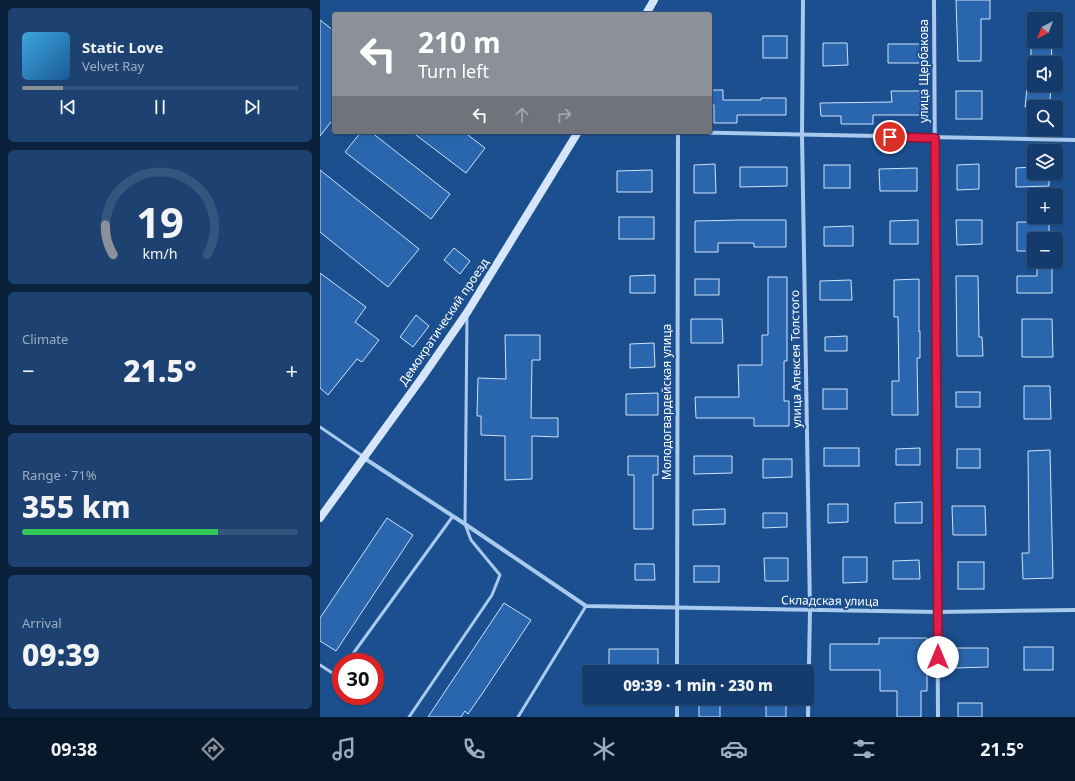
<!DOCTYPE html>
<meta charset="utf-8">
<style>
:root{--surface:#143b6b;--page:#1d4271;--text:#f1f3f6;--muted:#9dadc1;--line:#33557e;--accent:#8c9099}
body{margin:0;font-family:"Noto Sans",sans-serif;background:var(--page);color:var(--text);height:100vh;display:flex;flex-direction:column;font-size:15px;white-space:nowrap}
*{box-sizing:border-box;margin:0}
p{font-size:13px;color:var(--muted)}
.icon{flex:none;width:22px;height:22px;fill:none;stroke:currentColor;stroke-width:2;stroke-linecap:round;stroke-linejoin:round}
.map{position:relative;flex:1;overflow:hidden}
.panel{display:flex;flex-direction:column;gap:8px;padding:8px;background:#0b203b;width:320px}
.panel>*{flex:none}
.banner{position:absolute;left:12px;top:12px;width:380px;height:122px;border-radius:4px;box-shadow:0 1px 3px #0004,0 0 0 1px var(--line);background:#8c9099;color:#fff;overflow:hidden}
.needle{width:26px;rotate:222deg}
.fabs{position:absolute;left:707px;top:12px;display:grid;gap:8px}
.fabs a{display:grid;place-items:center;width:36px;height:36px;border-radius:4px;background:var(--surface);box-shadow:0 1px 3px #0004,0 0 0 1px var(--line);font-size:20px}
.speed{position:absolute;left:12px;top:653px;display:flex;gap:8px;font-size:20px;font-weight:700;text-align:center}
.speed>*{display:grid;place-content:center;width:52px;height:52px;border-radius:50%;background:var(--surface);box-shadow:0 1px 3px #0004,0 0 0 1px var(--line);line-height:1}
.speed .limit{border:6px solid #d22;background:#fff;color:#111}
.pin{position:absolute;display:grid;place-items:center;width:34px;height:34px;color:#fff;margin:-17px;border:2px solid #fff;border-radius:50%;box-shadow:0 1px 4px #0007}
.me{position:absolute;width:44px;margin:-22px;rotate:0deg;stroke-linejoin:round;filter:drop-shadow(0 0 3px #0008)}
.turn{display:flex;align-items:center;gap:14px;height:84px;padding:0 20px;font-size:18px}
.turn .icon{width:52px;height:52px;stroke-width:2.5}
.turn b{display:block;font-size:28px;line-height:34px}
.lanes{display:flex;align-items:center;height:38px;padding:0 20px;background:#0003;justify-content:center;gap:20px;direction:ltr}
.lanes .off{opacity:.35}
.big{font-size:30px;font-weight:800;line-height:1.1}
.panel .card{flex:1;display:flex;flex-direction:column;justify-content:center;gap:6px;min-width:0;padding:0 14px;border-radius:6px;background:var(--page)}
.panel .dial{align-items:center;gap:0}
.dial svg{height:104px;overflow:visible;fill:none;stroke:var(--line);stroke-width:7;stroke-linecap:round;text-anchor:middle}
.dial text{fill:var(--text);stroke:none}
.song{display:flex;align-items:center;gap:12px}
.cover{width:48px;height:48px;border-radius:6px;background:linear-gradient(135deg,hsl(200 70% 55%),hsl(210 70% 35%))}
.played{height:4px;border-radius:2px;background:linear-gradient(90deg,var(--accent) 15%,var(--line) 15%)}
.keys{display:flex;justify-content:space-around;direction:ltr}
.heat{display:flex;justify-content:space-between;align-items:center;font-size:22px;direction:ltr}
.charge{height:6px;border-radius:3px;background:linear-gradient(90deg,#34c759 71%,var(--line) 0)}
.trip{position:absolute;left:262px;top:665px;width:232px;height:40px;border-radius:4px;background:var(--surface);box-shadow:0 1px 3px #0004,0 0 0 1px var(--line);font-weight:800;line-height:40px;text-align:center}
.tab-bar{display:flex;height:64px;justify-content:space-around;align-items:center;background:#08182b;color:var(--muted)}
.tab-bar .icon{width:28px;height:28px}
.tab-bar .on{color:var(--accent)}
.tab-bar b{font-size:18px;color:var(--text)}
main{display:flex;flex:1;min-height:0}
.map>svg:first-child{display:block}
.building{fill:#2a66ad;stroke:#cfe3fa}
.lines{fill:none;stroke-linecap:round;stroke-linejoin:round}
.service{stroke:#a9c9ee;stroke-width:3}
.minor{stroke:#a9c9ee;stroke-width:4}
.secondary{stroke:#d6e6fa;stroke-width:8}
.route-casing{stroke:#92132f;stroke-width:10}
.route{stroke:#e11d48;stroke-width:7}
.labels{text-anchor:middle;stroke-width:4;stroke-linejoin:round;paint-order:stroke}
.street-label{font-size:12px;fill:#fff;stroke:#1b4f8f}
</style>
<main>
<section class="panel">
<div class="card">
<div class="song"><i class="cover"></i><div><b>Static Love</b><p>Velvet Ray</p></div></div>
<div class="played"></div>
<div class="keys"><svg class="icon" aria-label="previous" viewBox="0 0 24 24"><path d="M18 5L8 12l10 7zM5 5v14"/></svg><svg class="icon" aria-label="pause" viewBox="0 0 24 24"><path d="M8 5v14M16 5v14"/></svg><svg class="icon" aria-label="next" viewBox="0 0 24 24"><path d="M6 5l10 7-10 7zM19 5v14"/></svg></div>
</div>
<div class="card dial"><svg viewBox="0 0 100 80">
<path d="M14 69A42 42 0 1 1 86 69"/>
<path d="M14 69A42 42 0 0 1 8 46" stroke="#8c9099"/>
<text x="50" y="56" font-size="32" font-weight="700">19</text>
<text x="50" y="72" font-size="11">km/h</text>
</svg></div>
<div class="card"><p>Climate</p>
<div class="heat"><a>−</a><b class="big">21.5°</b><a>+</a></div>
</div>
<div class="card"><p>Range · 71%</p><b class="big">355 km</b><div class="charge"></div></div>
<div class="card"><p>Arrival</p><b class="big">09:39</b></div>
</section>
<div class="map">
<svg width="755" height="717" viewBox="0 0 755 717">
<rect width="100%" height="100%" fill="#1b4f8f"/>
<g class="building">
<polygon points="636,0 670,0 670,19 661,19 661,61 638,61"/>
<polygon points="0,20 14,31 14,118 0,136"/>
<rect x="443" y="36" width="24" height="22"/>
<polygon points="711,41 731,41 732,60 711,60"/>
<polygon points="503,43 527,43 528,65 503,66"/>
<polygon points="568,44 601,44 602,63 568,63"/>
<polygon points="707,88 731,91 729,107 705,107"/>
<polygon points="390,90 403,90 403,100 441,100 441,98 466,98 466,115 417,115 417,123 394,123 394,105 390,105"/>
<polygon points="571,91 600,91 600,115 553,115 553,124 521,124 521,116 501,116 500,103 572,102"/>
<rect x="636" y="91" width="26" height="28"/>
<polygon points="41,132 51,132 130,194 111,219 25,152"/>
<polygon points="92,132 144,132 165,148 146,173"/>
<polygon points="395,164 396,193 374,193 374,165"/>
<polygon points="659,164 659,189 637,190 637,165"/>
<rect x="504" y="165" width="26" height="23"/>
<polygon points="420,167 467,167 467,186 420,187"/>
<polygon points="714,167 714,173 729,173 729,186 696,187 696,168"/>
<polygon points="597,168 597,191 560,191 559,169"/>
<polygon points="0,170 99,249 68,287 0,232"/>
<polygon points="332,170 332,192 297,192 297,171"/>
<rect x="299" y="217" width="35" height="22"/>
<polygon points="419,220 466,220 466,247 434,247 434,243 398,243 398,252 375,252 375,221"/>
<polygon points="598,220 598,244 570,244 570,221"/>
<polygon points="636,220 662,220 662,244 637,245"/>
<polygon points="697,222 729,222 729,239 714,239 714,251 697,251"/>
<polygon points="533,226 533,246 504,246 504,227"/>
<polygon points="134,248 150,261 140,274 124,260"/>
<polygon points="736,251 743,251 743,265 732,265 732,293 697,293 697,276 717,276 717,261 736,261"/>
<polygon points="0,273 46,307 35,322 59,340 42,362 37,359 8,395 0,388"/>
<polygon points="335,275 335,293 310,293 310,276"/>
<polygon points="636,276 658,276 659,337 662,337 663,356 637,356"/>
<polygon points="448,277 467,277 467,361 464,361 464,401 469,401 469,426 434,426 434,418 376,418 375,397 419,397 418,365 442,365 442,335 448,335"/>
<rect x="375" y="279" width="24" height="16"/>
<polygon points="599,279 599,332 600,331 600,358 597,358 598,415 572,415 572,381 579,381 578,317 574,317 574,280"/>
<polygon points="531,280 532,300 500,300 500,281"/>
<polygon points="96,315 109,326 93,347 80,337"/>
<polygon points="371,319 402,319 403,343 371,343"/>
<polygon points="702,319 732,319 733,357 702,357"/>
<polygon points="185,335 220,335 220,360 212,360 211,418 238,418 238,437 212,436 212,479 185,480 185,436 161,435 161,416 157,416 158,378 186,379"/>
<polygon points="527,336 527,351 505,351 505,337"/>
<polygon points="334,343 335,367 310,368 310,344"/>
<polygon points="704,386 730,386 731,419 704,419"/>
<rect x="503" y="389" width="24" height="20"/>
<rect x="636" y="392" width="24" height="15"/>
<polygon points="338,393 338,415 306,415 306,394"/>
<rect x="504" y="448" width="35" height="18"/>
<polygon points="600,448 600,465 576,465 576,449"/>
<rect x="637" y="449" width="23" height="19"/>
<polygon points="730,450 733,578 703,579 702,553 709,553 708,451"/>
<polygon points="308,456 338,456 338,475 333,475 333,529 314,529 314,475 308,475"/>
<polygon points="374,456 412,456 412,473 374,474"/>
<polygon points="443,459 472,459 472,477 443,478"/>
<polygon points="602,502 602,523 575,523 575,503"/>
<polygon points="508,504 528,504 528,522 508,523"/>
<polygon points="632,506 665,506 666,535 633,535"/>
<polygon points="405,509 405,524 373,525 373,510"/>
<polygon points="443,513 467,513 467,527 443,528"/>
<polygon points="67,518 93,535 16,651 0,641 0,618"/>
<polygon points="523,557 547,557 547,582 523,583"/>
<polygon points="444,558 468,558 468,581 445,581"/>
<polygon points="599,560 600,579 573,579 573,561"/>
<rect x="638" y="562" width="26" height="27"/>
<polygon points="315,564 334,564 335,580 315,580"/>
<rect x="374" y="566" width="25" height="16"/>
<polygon points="184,603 211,620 164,691 148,714 145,711 141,717 108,717"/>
<polygon points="559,638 607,638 607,691 601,691 601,717 577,717 577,691 560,691 560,670 510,670 510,644 559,644"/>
<rect x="704" y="647" width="29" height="23"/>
<polygon points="636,648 668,648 668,667 636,668"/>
<rect x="289" y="649" width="49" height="23"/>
<rect x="379" y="702" width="21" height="15"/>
<rect x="638" y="703" width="24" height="14"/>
<rect x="446" y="705" width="20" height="12"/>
</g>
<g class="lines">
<g class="service">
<polyline points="0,427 44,457"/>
<polyline points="27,662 133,516"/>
<polyline points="0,665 17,676 21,671"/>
<polyline points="89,717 172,595 180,575 151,540 145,524 147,315"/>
<polyline points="198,717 266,606"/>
</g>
<g class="minor">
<polyline points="483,0 482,135 490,610 488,717"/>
<polyline points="614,0 618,717"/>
<polyline points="356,132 755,140"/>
<polyline points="44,458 145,524 266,606 618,612 755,610"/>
<polyline points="357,672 358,132"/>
<polyline points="357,698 357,717"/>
</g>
<g class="secondary">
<polyline points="326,14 334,0"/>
<polyline points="0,518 101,379 148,311 258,132"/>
</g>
</g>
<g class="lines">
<defs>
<polyline id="route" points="570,137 615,138 618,657"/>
</defs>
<use href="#route" class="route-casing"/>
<use href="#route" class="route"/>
</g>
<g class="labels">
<g class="street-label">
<text transform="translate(604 71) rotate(-90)" y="4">улица Щербакова</text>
<text transform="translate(124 322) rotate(-56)" y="4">Демократический проезд</text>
<text transform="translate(476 359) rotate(-91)" y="4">улица Алексея Толстого</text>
<text transform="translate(347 402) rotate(-90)" y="4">Молодогвардейская улица</text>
<text transform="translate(510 601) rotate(1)" y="4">Складская улица</text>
</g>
</g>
</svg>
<div class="fabs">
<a><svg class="needle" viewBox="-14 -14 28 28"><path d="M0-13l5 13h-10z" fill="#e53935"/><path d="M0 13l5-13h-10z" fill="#9dadc1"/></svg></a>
<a><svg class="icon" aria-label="sound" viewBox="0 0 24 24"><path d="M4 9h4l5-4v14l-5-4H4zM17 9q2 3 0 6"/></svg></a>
<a><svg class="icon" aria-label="search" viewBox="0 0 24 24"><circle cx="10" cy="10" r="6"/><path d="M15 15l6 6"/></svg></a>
<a><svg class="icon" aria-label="layers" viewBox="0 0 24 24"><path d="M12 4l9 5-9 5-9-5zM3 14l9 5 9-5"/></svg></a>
<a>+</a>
<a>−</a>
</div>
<div class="speed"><div class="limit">30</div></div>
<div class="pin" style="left:570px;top:137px;background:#d93025"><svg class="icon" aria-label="arrive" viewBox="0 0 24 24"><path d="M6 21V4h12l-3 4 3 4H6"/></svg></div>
<svg class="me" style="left:618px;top:657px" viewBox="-20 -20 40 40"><circle r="19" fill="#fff"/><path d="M0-13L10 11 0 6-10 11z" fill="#e11d48"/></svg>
<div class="trip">09:39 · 1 min · 230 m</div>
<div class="banner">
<div class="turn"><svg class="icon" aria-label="left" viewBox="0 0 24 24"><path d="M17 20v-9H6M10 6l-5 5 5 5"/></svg><div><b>210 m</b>Turn left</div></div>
<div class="lanes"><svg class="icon" aria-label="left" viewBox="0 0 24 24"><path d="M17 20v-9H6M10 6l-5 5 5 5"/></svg><svg class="icon off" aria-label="ahead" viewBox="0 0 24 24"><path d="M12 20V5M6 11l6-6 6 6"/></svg><svg class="icon off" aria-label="right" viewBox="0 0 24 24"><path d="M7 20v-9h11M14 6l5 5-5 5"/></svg></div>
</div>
</div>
</main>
<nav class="tab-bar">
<b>09:38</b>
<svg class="icon on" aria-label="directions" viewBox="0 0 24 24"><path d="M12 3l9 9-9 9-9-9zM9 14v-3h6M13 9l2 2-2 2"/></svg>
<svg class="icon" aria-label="music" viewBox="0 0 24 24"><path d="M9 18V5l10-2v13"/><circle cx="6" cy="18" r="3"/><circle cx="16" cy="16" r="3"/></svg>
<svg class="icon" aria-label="phone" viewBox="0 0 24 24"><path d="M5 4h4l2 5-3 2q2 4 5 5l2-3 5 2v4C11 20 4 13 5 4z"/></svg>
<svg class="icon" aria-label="climate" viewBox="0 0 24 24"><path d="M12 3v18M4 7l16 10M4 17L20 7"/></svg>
<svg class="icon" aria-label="car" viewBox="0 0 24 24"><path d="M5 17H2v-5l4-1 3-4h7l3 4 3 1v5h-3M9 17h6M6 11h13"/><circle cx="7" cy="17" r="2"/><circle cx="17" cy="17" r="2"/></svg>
<svg class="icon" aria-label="filters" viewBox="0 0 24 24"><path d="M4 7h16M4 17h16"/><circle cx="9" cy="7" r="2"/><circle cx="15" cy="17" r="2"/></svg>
<b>21.5°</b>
</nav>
